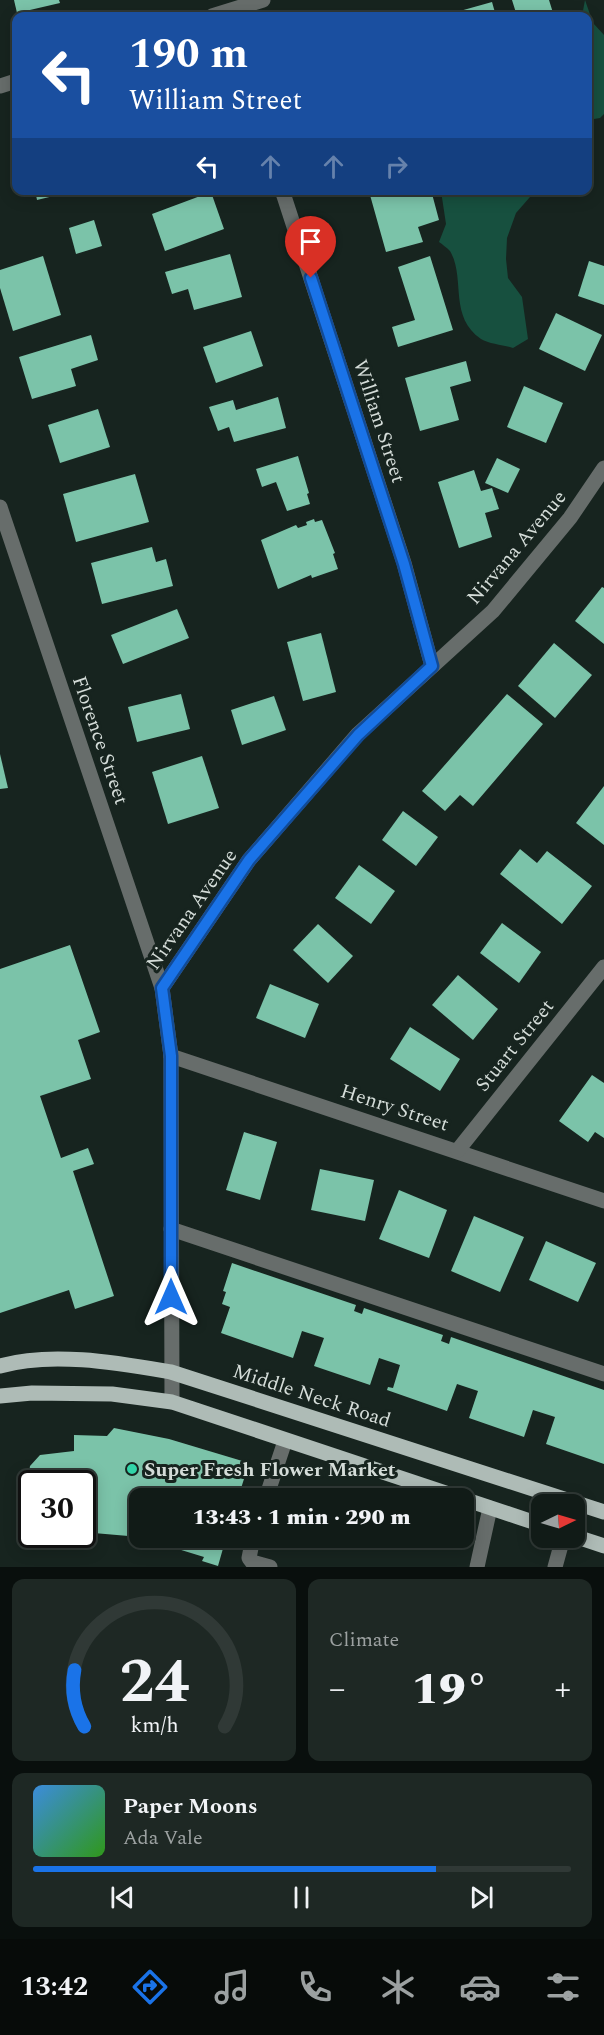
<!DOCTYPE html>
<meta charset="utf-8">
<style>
:root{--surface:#111b17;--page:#1e2824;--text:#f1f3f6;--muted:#9ca1a1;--line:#303936;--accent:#1a73e8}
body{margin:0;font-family:Spectral,serif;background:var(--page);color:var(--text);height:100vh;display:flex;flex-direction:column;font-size:22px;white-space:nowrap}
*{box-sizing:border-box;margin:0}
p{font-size:20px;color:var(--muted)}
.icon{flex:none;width:33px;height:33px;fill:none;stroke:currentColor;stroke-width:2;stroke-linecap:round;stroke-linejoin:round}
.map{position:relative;height:1567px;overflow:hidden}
.details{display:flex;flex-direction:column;gap:12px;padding:12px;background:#090f0d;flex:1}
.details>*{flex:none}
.hud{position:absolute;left:12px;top:12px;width:580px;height:183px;border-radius:12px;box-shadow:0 3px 15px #0003,0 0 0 2px var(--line);background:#1a4fa0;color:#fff;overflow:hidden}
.needle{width:39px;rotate:85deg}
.buttons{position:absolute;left:531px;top:1494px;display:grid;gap:12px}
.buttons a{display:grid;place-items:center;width:54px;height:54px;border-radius:12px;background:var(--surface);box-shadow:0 3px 15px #0003,0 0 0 2px var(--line);font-size:30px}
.speed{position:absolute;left:18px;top:1470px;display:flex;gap:12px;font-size:30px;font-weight:700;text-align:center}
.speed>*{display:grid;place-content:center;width:78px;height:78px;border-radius:50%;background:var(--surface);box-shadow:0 3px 15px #0003,0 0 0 2px var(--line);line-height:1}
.speed .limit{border:3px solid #111;border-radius:9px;background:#fff;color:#111}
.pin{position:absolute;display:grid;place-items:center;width:51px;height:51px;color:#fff;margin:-62px -26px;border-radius:50% 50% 50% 0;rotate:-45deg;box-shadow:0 0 6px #0007}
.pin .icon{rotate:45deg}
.me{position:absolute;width:66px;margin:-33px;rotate:0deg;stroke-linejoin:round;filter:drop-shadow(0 0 4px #0008)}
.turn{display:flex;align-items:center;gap:21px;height:126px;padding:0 18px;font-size:27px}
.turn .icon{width:78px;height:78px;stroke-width:2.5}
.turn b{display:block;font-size:42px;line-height:51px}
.lanes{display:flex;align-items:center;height:57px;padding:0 18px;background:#0003;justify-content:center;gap:30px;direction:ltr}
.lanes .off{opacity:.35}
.big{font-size:45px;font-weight:800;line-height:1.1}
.details .tile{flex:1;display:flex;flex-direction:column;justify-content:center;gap:9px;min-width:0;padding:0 21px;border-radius:12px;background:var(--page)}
.details .dial{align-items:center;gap:0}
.dial svg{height:156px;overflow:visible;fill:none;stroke:var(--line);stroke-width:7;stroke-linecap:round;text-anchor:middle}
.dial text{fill:var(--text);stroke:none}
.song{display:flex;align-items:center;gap:18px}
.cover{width:72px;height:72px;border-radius:9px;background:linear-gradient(135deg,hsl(210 70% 55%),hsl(110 70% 35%))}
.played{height:6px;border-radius:3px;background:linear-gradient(90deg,var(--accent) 75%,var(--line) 75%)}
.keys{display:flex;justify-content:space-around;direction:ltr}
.heat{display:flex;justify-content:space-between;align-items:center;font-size:33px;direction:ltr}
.details .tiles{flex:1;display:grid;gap:12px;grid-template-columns:1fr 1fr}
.tile:last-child{grid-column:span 2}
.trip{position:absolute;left:129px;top:1488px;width:345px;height:60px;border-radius:12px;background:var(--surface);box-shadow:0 3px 15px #0003,0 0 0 2px var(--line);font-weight:800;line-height:60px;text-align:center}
.tabs{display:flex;height:96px;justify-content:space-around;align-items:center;background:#070b09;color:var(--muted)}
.tabs .icon{width:42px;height:42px}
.tabs .active{color:var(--accent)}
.tabs b{font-size:27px;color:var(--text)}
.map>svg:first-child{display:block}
.forest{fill:#17503f}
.building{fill:#7bc3a9}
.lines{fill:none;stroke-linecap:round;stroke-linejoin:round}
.minor{stroke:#676d6b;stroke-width:15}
.major{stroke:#aebbb6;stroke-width:15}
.route-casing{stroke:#114b97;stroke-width:15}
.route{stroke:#1a73e8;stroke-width:10}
.poi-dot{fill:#32d4a8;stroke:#17241f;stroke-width:2}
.labels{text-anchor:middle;stroke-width:6;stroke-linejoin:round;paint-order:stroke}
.street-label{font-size:20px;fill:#d4dcd8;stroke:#17241f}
.poi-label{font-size:20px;font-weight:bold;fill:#d4dcd8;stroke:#17241f;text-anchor:start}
</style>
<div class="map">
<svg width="604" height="1567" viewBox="0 0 604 1567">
<rect width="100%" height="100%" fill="#17241f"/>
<g class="forest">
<polygon points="585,0 593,23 604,35 604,114 600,118 588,120 588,16 582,16"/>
<path d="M441,191L548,190L551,195L530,197L516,213L507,238L506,259L508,278L522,297L528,339L513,348C504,345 489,344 481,339C448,316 466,278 450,251C447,248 442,244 439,242L446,224Z"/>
</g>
<g class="building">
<polygon points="14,0 59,0 60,3 17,13"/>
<polygon points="512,0 549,0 554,16 517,16"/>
<polygon points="492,2 496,16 442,16"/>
<polygon points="35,190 74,190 74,191 37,200"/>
<polygon points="384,190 410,190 411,195 431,190 439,220 418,227 423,242 386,252 370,195"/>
<polygon points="211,192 224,229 165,251 152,214"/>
<polygon points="94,220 102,246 76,254 69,228"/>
<polygon points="230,254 242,297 194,310 188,289 172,294 165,272"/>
<polygon points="43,256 61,315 13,331 0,288 0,270"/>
<polygon points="430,256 453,330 398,347 392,327 415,320 398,267"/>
<polygon points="589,261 604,266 604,305 578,296"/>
<polygon points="556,313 602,335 585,371 539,349"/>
<polygon points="251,331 263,366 216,383 203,347"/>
<polygon points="91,335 98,360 71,369 76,386 32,399 19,357"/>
<polygon points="466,361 471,381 450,387 459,420 420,431 405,378"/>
<polygon points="524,386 563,403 546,443 507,427"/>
<polygon points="278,397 286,428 234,442 229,427 218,431 209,407 233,400 236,410"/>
<polygon points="98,409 110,447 60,463 48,425"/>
<polygon points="298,456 309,493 307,494 310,504 287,511 276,482 262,487 256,469"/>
<polygon points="497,458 520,469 508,493 485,483"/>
<polygon points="474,470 481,491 492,488 499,509 485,513 492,537 459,548 438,482"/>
<polygon points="135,474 149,522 76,542 63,494"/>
<polygon points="314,519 315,522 322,520 335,553 333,554 338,569 312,578 311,575 278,589 261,540 296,525 298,528 307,525 306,522"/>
<polygon points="152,547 156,562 166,559 173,586 102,604 91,563"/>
<polygon points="602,587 604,588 604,644 575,621"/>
<polygon points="177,609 189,638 123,664 111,635"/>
<polygon points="321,633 336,692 303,701 287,642"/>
<polygon points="554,643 592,675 555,718 518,686"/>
<polygon points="181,694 190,729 137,742 128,707"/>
<polygon points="507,694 543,724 473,806 460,795 445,811 422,791"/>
<polygon points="274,696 286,730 242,745 231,710"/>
<polygon points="0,754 8,788 0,789"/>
<polygon points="202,756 219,808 168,824 152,772"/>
<polygon points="604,786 604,845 576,823"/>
<polygon points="403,811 438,837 416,866 382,840"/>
<polygon points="520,849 537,863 547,851 592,886 562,924 500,874"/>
<polygon points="359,865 395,891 371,924 335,898"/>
<polygon points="502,923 541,952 519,983 480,953"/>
<polygon points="318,924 353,956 328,983 293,950"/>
<polygon points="70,945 100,1032 78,1040 91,1079 40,1096 61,1158 88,1148 94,1164 73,1171 114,1296 75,1309 69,1290 0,1313 0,969"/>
<polygon points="458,975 498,1009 473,1040 432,1005"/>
<polygon points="270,984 319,1004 305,1038 256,1018"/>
<polygon points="410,1027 460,1059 440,1091 390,1059"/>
<polygon points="592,1075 604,1083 604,1138 595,1132 588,1142 559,1121"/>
<polygon points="244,1132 277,1142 260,1200 226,1190"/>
<polygon points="320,1169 374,1180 365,1221 311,1210"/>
<polygon points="399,1190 447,1210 429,1258 379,1239"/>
<polygon points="474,1216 524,1237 500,1292 451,1271"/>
<polygon points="546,1241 596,1263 578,1302 529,1280"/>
<polygon points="232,1263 356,1305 354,1311 362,1314 364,1308 443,1335 441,1341 449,1344 451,1337 604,1390 604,1464 546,1444 555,1417 533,1410 524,1437 469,1418 478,1391 457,1384 447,1411 387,1390 388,1387 393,1388 400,1365 379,1358 370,1385 314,1366 324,1338 302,1331 293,1358 221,1333 230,1307 222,1304 226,1292 223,1291"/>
<polygon points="114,1428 169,1439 249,1463 238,1498 140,1498 140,1537 82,1532 82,1484 32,1484 31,1491 28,1480 30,1466 40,1455 74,1451 74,1435 107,1436"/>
<polygon points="142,1538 226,1538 218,1566 202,1561 204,1557"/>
</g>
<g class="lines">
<g class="minor">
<polyline points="212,16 263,0"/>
<polyline points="0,86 16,81"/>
<polyline points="282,190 404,563 432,666"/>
<polyline points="0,507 162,988"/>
<polyline points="171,1056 604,1201"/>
<polyline points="458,1150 604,967"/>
<polyline points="171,1229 604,1374"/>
<polyline points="172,1402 171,1056 162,988 249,860 358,734 493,611 570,518 604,468"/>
<polyline points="266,1498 285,1441"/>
<polyline points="253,1538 249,1558 252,1562 270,1567"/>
<polyline points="477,1567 490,1508"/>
<polyline points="555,1567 563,1538"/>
</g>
<g class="major">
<path d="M0,1366C52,1351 118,1363 171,1372L604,1512"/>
<polyline points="0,1396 32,1393 112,1394 172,1402 461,1498"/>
<polyline points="464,1499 542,1525"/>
<polyline points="574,1536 604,1546"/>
</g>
</g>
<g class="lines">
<defs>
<polyline id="route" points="171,1297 171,1056 162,988 249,860 358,735 432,666 404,564 311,278"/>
</defs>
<use href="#route" class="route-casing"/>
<use href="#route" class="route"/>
</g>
<circle class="poi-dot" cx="132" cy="1469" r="6"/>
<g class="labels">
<g class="street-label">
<text transform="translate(380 421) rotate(72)" y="7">William Street</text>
<text transform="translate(516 547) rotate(-50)" y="7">Nirvana Avenue</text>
<text transform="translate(101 740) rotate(71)" y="7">Florence Street</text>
<text transform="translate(191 909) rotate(-55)" y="7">Nirvana Avenue</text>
<text transform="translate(514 1045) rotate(-51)" y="7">Stuart Street</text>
<text transform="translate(395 1107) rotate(18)" y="7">Henry Street</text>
<text transform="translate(312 1395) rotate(18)" y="7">Middle Neck Road</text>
</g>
<g class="poi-label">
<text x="144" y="1476">Super Fresh Flower Market</text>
</g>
</g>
</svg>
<div class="buttons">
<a><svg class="needle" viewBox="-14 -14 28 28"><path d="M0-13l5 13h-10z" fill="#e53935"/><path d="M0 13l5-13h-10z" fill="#9ca1a1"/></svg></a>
</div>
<div class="speed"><div class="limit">30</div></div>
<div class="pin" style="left:311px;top:278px;background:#d93025"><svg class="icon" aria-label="arrive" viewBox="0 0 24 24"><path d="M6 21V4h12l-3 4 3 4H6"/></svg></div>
<svg class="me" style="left:171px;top:1297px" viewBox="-20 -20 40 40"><path d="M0-17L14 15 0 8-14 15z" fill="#1a73e8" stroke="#fff" stroke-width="4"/></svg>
<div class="trip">13:43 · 1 min · 290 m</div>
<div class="hud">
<div class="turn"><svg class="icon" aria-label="left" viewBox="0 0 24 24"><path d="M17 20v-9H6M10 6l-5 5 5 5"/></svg><div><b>190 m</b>William Street</div></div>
<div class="lanes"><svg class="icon" aria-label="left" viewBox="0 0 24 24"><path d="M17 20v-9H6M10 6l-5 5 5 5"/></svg><svg class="icon off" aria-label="ahead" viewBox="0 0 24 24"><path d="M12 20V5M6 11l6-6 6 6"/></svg><svg class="icon off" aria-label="ahead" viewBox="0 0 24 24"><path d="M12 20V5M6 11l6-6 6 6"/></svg><svg class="icon off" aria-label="right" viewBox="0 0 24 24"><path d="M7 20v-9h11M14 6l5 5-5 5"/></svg></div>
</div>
</div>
<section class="details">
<div class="tiles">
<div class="tile dial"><svg viewBox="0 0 100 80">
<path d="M14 69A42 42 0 1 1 86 69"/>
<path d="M14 69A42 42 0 0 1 9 40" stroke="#1a73e8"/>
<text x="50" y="56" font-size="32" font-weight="700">24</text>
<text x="50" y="72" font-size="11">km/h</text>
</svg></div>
<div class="tile"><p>Climate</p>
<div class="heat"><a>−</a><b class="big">19°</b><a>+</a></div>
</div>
<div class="tile">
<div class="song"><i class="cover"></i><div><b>Paper Moons</b><p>Ada Vale</p></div></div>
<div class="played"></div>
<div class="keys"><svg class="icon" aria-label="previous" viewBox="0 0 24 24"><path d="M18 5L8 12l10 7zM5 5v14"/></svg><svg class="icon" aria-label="pause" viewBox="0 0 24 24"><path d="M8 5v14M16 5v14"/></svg><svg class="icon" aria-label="next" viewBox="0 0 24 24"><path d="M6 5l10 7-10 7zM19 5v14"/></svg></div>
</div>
</div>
</section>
<nav class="tabs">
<b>13:42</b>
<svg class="icon active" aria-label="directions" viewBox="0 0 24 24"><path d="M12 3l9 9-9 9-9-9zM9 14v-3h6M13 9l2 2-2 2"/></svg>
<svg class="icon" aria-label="music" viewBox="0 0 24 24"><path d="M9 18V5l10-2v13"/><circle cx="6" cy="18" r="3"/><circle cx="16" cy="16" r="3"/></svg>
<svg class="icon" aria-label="phone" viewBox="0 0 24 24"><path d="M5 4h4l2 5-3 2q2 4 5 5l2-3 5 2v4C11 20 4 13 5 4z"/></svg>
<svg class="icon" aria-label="climate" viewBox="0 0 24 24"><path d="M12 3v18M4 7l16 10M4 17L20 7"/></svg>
<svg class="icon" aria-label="car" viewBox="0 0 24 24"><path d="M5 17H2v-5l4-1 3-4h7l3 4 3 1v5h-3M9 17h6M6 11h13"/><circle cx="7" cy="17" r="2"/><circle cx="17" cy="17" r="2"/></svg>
<svg class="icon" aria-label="filters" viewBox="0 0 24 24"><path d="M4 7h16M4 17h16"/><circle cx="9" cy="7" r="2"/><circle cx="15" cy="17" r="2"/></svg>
</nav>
